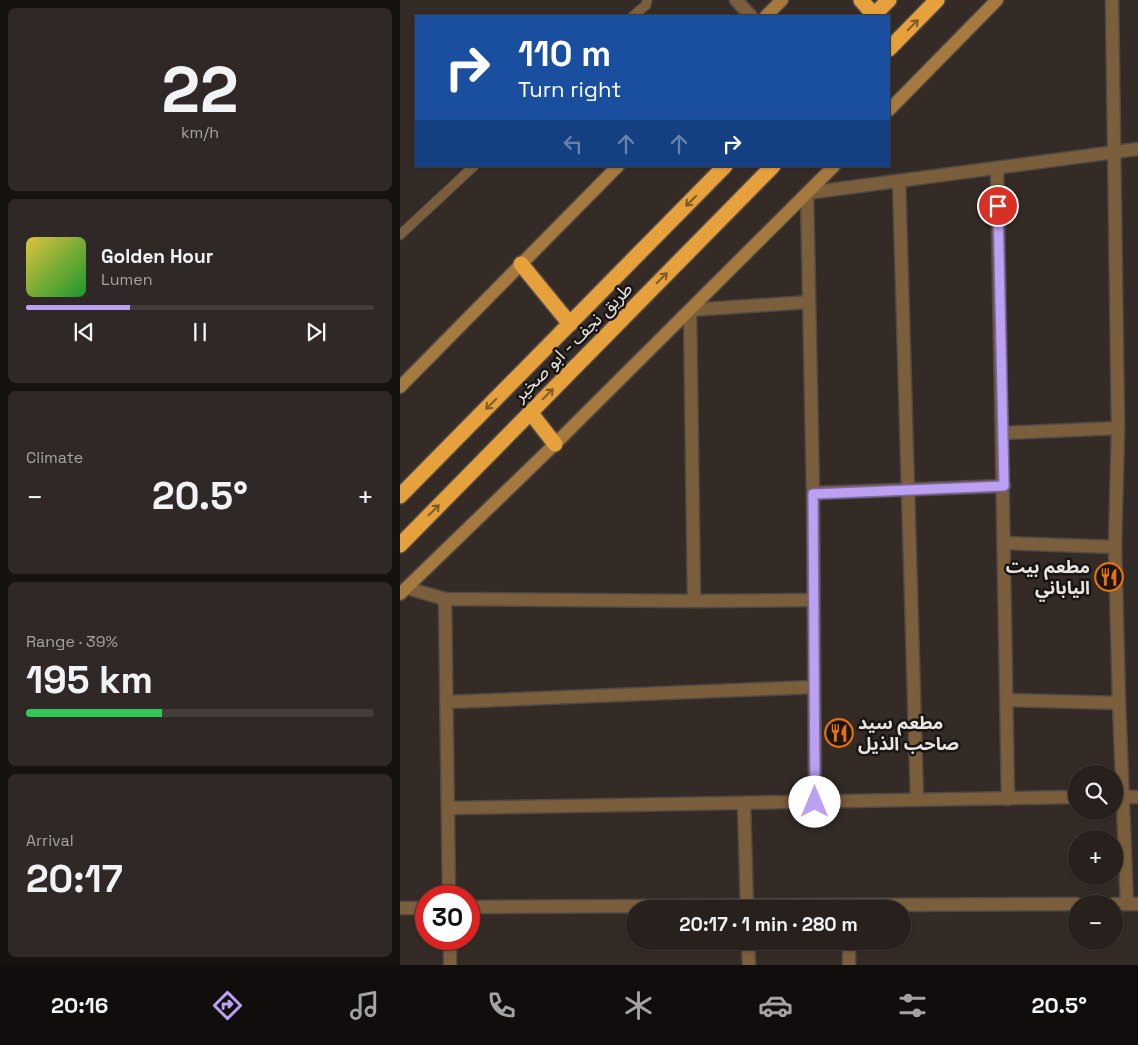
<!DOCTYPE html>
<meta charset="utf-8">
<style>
:root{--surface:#27201d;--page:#2f2826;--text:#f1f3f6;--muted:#a4a3a4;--line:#433e3b;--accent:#bca0f2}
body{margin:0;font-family:"Space Grotesk","Noto Sans Arabic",sans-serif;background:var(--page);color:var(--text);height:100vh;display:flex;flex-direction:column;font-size:19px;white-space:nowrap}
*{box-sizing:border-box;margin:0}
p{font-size:16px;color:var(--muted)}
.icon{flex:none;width:28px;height:28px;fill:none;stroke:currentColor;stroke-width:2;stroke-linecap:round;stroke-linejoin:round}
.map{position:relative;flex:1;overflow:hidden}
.sheet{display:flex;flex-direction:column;gap:8px;padding:8px;background:#151210;width:400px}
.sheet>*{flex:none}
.banner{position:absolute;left:15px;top:15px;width:475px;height:152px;border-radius:0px;box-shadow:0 1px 4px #0004,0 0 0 1px var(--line);background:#1a4fa0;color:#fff;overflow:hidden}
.fabs{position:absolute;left:668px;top:765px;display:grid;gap:10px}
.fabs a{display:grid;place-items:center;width:55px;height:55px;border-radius:50%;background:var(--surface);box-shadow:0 1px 4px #0004,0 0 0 1px var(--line);font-size:25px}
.speed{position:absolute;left:15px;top:885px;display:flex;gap:10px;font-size:25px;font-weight:700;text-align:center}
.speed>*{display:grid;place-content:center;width:65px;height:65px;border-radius:50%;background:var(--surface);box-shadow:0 1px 4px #0004,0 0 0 1px var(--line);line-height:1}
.speed .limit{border:8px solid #d22;background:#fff;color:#111}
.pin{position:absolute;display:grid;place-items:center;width:42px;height:42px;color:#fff;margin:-21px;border:2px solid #fff;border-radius:50%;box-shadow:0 1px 5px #0007}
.me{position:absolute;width:55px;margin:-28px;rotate:0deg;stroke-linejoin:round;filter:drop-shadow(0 0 4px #0008)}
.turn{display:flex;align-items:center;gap:18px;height:105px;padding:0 20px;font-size:22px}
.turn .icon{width:65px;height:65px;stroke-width:2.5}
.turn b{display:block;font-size:35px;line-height:42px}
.lanes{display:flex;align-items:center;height:48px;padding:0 20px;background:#0003;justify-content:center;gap:25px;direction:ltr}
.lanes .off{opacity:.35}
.big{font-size:38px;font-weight:600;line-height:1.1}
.sheet .tile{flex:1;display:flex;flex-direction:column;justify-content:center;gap:8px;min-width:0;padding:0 18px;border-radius:8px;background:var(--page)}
.sheet .dial{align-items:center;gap:0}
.dial b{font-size:65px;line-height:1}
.song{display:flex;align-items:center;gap:15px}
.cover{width:60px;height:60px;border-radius:8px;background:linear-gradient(135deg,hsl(50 70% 55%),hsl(130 70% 35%))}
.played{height:5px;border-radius:2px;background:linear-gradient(90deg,var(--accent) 30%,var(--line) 30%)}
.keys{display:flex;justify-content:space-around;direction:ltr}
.heat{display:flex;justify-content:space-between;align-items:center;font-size:28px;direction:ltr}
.charge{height:8px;border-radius:4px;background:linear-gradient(90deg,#34c759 39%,var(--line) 0)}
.trip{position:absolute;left:226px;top:900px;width:285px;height:50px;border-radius:25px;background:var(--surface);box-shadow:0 1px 4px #0004,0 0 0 1px var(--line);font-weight:600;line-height:50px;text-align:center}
.menu{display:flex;height:80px;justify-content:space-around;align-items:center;background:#100d0c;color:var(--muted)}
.menu .icon{width:35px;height:35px}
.menu .current{color:var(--accent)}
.menu b{font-size:22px;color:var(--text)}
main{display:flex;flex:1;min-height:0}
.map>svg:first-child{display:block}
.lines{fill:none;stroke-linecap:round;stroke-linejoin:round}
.lane-casing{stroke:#514945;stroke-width:11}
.street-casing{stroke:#514945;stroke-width:15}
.secondary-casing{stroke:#514945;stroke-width:15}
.highway-casing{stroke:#514945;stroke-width:18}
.lane{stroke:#7b5f3c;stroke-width:9}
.street{stroke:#7b5f3c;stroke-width:12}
.secondary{stroke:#a67a3f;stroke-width:12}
.highway{stroke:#e6a13d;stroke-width:15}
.oneway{stroke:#7f5b28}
.route-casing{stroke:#7a689d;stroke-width:12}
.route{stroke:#bca0f2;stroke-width:9}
.labels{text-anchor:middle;stroke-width:5;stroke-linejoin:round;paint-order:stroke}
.street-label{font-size:18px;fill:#e9e4e1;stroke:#181513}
.poi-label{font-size:18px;font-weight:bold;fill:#e9e4e1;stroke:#181513;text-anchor:end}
</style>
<main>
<section class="sheet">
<div class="tile dial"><b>22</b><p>km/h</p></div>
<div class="tile">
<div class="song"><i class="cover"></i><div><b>Golden Hour</b><p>Lumen</p></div></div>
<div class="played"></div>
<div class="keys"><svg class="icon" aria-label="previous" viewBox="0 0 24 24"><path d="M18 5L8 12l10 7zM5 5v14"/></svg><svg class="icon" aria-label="pause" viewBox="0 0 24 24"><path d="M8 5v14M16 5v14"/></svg><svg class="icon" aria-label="next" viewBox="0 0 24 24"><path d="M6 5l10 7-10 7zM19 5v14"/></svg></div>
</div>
<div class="tile"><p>Climate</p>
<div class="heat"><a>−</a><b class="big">20.5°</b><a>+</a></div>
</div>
<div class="tile"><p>Range · 39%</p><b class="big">195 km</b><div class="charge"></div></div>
<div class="tile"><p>Arrival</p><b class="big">20:17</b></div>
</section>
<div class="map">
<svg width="738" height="965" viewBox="0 0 738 965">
<rect width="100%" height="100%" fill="#342b27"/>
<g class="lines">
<defs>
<g id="lane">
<polyline points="233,16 246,5 247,0"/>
<polyline points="0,235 74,166"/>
</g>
<g id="street">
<polyline points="336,0 351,16"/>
<polyline points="712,0 718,428 715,547"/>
<polyline points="597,168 608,799"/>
<polyline points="499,181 517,800"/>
<polyline points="603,433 718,428"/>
<polyline points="413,493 604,486"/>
<polyline points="605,543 715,547 719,703 607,700"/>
<polyline points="7,588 45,599 294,601 413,600"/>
<polyline points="45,599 49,896"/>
<polyline points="294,601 290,310 409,302"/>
<polyline points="46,702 414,687"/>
<polyline points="719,703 727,904"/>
<polyline points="716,797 738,797"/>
<polyline points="415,802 413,493 407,193 738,149"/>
<polyline points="344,803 347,909"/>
<polyline points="48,808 676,797"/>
<polyline points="714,904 738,904"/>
<polyline points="69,907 676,904"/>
<polyline points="0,908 26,908"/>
<polyline points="50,939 50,965"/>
<polyline points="348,941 349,965"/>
<polyline points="449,941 449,965"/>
</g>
<g id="secondary">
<polyline points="366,16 382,0"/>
<polyline points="489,110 597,0"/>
<polyline points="0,387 218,166"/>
<polyline points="0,594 155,444 434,166"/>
</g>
<g id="highway">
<polyline points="461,0 474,15"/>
<polyline points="473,16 489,0"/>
<polyline points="489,49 537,0"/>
<polyline points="121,264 170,324"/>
<polyline points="130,412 155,444"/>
<polyline points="0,496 325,166"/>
<polyline points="0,545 373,166"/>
</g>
</defs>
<use href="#lane" class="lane-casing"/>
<use href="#street" class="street-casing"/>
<use href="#secondary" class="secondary-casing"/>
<use href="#highway" class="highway-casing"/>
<use href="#lane" class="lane"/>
<use href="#street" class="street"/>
<use href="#secondary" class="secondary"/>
<use href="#highway" class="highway"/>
</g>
<defs><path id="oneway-shaft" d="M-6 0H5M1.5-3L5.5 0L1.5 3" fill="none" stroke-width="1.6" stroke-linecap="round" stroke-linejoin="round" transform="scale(1.25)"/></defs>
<g class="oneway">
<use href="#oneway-shaft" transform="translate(513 25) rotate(-45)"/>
<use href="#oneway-shaft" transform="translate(291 201) rotate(135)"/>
<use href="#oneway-shaft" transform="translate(262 278) rotate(-45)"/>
<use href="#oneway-shaft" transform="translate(148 394) rotate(-45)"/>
<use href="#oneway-shaft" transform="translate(91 404) rotate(135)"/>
<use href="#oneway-shaft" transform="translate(34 510) rotate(-45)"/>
</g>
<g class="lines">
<defs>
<polyline id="route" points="415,802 413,494 604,486 598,206"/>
</defs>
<use href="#route" class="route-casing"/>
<use href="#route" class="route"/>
</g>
<defs>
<symbol id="restaurant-ring" viewBox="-11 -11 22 22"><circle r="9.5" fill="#181513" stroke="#e8710a" stroke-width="1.5"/><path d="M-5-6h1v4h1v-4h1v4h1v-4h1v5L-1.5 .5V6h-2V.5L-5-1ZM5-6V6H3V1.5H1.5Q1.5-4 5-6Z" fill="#e8710a"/></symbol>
</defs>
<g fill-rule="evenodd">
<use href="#restaurant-ring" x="693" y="561" width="32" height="32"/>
<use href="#restaurant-ring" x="423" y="717" width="32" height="32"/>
</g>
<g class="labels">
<g class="street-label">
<text transform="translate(173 342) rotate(-45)" y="6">طريق نجف - ابو صخير</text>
</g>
<g class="poi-label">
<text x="690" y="573">مطعم بيت<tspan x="690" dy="21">الياباني</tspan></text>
<text x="458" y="729" text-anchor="start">مطعم سيد<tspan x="458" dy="21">صاحب الذيل</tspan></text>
</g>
</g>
</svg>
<div class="fabs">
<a><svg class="icon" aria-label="search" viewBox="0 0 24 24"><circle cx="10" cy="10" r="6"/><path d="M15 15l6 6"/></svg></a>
<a>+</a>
<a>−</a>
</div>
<div class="speed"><div class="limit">30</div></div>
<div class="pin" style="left:598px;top:206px;background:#d93025"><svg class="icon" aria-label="arrive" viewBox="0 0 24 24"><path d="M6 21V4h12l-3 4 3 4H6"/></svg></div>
<svg class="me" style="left:415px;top:802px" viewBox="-20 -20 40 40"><circle r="19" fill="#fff"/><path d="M0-13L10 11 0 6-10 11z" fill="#bca0f2"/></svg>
<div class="trip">20:17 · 1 min · 280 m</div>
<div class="banner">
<div class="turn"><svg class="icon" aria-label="right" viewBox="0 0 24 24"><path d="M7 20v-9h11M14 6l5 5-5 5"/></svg><div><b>110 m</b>Turn right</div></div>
<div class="lanes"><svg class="icon off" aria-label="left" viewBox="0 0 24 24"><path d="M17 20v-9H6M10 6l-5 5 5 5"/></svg><svg class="icon off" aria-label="ahead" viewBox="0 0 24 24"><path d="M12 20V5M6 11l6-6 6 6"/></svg><svg class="icon off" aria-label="ahead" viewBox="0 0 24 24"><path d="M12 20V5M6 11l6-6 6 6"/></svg><svg class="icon" aria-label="right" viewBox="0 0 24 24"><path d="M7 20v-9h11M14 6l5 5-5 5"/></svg></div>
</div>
</div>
</main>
<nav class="menu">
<b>20:16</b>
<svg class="icon current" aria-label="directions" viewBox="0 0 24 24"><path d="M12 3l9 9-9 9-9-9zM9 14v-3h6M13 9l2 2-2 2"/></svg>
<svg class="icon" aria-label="music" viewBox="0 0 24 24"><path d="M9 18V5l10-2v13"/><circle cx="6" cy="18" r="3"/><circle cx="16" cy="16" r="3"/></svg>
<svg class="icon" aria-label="phone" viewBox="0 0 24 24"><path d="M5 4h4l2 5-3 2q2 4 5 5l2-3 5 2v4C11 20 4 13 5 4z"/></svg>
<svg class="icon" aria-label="climate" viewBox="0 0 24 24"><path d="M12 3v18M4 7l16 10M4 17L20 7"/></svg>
<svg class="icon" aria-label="car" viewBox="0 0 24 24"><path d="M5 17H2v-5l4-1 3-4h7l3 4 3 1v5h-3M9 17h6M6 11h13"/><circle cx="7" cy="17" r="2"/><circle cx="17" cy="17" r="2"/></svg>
<svg class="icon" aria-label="filters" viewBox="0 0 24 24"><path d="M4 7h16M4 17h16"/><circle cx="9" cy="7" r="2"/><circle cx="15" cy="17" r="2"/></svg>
<b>20.5°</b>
</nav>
